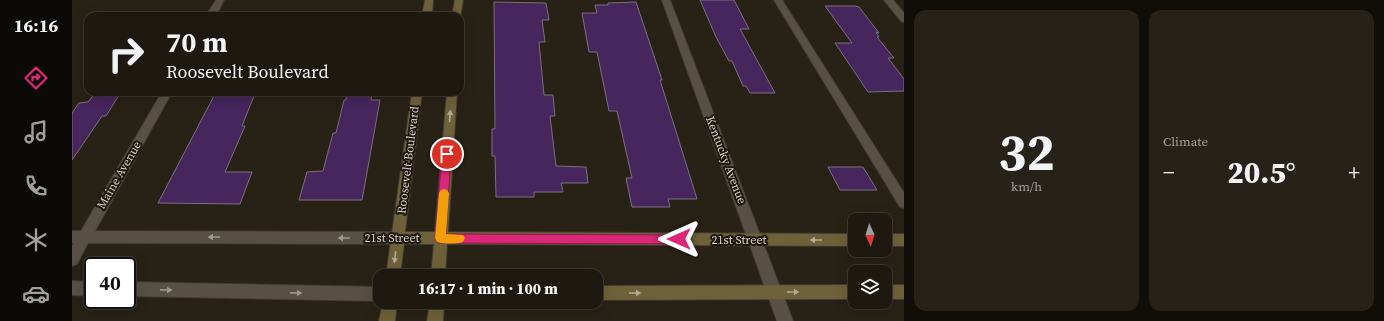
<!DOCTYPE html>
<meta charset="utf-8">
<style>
:root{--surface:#1e1910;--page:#262219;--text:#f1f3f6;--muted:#a1a09f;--line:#3c3830;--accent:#db2777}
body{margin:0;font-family:"Source Serif 4",serif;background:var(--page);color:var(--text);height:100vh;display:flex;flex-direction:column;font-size:15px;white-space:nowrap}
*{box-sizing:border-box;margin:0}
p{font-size:13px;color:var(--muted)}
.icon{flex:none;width:22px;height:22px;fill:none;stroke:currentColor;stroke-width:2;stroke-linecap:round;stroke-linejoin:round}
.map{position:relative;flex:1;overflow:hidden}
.panel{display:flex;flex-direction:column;gap:10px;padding:10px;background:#100e09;width:480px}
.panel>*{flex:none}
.hud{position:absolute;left:12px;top:12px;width:380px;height:84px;border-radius:12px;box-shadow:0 4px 16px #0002,0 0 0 1px var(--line);background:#1e1910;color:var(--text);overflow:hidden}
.needle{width:26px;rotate:176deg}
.fabs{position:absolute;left:776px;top:213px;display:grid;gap:8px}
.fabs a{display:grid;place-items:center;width:44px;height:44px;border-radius:8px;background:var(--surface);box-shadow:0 4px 16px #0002,0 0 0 1px var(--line);font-size:20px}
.speed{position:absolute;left:12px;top:257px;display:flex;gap:8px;font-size:20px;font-weight:700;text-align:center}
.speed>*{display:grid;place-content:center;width:52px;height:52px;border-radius:50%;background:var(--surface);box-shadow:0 4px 16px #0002,0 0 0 1px var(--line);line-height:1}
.speed .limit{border:2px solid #111;border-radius:6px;background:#fff;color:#111}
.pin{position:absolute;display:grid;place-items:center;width:34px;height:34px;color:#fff;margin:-17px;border:2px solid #fff;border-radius:50%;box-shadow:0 1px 4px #0007}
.me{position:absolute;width:44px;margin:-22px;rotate:270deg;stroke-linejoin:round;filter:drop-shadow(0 0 3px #0008)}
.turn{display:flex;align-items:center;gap:14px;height:84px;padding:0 16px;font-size:18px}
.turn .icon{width:52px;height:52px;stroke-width:2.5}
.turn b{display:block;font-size:28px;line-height:34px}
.big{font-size:30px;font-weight:800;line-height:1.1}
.panel .card{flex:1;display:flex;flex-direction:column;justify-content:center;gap:6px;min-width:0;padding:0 14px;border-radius:12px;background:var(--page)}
.panel .dial{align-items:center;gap:0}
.dial b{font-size:52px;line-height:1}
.heat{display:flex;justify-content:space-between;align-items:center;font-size:22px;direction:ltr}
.panel .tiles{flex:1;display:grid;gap:10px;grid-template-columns:repeat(2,1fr)}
.trip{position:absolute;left:301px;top:269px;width:230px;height:40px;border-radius:12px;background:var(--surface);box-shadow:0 4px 16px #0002,0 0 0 1px var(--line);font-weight:800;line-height:40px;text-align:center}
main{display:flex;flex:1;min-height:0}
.tab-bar{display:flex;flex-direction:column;width:72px;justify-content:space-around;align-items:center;background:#0c0a06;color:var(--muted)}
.tab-bar .icon{width:28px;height:28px}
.tab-bar .active{color:var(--accent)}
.tab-bar b{font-size:18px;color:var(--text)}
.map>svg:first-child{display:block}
.building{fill:#47255d;stroke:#78717e}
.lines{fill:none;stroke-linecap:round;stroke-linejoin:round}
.lane-casing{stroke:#403a33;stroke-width:2}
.street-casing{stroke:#403a33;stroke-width:2}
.secondary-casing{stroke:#403a33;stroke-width:2}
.lane{fill:#585044;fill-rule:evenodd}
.street{fill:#585044;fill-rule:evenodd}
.secondary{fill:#6e6139;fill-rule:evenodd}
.oneway{fill:#b2aa97}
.oneway2{fill:#9d978e}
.route{fill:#db2777;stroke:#8e194d}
.slow{fill:#f59e0b}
.labels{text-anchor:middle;stroke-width:4;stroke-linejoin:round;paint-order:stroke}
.street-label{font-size:12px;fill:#d6d1ca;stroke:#1e170d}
</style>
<main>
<nav class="tab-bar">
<b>16:16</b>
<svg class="icon active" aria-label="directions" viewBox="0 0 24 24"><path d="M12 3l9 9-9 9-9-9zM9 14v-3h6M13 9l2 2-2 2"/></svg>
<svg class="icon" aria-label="music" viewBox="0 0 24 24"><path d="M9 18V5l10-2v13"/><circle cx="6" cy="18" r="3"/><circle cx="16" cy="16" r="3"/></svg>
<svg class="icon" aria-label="phone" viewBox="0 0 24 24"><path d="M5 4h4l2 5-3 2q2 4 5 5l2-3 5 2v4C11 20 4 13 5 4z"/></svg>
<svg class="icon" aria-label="climate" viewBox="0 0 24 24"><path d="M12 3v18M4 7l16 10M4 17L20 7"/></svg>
<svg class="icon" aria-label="car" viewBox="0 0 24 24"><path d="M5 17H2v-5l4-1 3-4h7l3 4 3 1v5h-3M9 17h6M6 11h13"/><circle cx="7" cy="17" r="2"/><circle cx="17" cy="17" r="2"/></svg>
</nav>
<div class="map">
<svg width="832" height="321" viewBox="0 0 832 321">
<rect width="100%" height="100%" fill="#282116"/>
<g class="building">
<polygon points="628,0 662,0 677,29 668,29 703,93 678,93 674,86 671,86 660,61 657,61 644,37"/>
<polygon points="422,2 474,3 477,20 470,20 473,42 467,42 472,95 481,95 483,116 478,116 484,166 514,167 516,183 489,183 491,192 462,192 462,197 424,197 423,156 420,156 420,129 423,129"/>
<polygon points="564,2 590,80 588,80 625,199 596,199 598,207 560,207 554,178 560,178 545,111 537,111 525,52 517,52 510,13 525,13 523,5 536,5 536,3"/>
<polygon points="753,6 783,6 787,7 807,33 804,32 807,37 805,37 822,58 816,58 832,79 832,91 796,92 763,43 780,43"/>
<polygon points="24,92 49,92 34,116 30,116 0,160 0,113 7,103 16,102"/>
<polygon points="144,92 172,92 171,96 182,96 170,126 173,126 153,172 180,172 168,204 86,203"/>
<polygon points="275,92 300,92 299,100 308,100 290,200 227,200 235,172 251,171 261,133 264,133 272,100 274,100"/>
<polygon points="756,167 791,167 805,190 768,190"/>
</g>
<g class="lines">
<defs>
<polygon id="lane" points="702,0 710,0 832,193 832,208 828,207"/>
<g id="street">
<polygon points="144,0 152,0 144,16 134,16"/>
<polygon points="590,0 598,0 721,321 705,321"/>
<polygon points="812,0 821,0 832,13 832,22 829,21"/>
<polygon points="90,92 100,92 23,231 325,232 330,234 332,238 330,242 325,244 16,243 5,264 0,266 0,246 2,243 0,243 0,231 9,231"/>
<polygon points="0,281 21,282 21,296 0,295"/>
<polygon points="55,282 308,287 308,301 55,296"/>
</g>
<g id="secondary">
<polygon points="353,0 361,0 360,16 350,16"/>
<polygon points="383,0 391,0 388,18 388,16 380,16"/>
<polygon points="340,92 350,92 333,232 363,232 375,92 385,92 376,232 783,234 783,246 375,244 373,276 359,276 362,244 332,244 328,276 314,276"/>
<rect x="813" y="234" width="19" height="12"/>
<polygon points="783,285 783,299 524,300 524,286"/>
<rect x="813" y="285" width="19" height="14"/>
<polygon points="311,302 325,302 323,321 307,321"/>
<polygon points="358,302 372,302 371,321 355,321"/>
</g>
</defs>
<use href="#lane" class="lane-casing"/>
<use href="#street" class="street-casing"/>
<use href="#secondary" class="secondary-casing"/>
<use href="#lane" class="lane"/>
<use href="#street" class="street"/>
<use href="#secondary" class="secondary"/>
</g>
<defs><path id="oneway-solid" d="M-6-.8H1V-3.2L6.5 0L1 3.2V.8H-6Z"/></defs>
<g class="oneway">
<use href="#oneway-solid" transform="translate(378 116) rotate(-86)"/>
<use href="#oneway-solid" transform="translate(744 240) rotate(180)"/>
<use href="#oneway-solid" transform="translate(323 257) rotate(97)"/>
<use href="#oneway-solid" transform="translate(721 292)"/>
<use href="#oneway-solid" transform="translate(563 293)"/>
</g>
<g class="oneway2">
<use href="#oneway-solid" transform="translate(142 237) rotate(-180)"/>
<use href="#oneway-solid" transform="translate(272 238) rotate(-180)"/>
<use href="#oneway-solid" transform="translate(94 290) rotate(1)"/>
<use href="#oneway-solid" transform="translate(224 293) rotate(1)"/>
</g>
<polygon class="route" points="375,150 379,154 374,234 607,235 611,236 612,239 611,243 607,244 368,243 365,242 363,238 370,154"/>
<path class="slow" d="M372,189L375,190L377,193L374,234L391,235L393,238L391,242C384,244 372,244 365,242L363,238L367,193L369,190Z"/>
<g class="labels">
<g class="street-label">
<text transform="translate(336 160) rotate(-83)" y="4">Roosevelt Boulevard</text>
<text transform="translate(654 160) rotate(69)" y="4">Kentucky Avenue</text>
<text transform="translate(47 175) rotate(-60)" y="4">Maine Avenue</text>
<text x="320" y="242">21st Street</text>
<text x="667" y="244">21st Street</text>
</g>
</g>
</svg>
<div class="fabs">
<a><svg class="needle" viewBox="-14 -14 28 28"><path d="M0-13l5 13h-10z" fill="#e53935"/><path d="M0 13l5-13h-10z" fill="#a1a09f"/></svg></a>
<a><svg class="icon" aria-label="layers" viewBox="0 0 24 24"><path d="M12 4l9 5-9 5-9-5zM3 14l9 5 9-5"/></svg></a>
</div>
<div class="speed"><div class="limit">40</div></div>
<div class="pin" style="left:375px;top:154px;background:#d93025"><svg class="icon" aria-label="arrive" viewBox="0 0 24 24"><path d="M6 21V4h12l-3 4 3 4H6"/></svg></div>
<svg class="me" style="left:607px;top:239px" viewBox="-20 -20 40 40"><path d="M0-17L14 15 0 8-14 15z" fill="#db2777" stroke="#fff" stroke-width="4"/></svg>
<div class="trip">16:17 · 1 min · 100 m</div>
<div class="hud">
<div class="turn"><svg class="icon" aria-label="right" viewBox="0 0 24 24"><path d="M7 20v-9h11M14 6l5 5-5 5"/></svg><div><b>70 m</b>Roosevelt Boulevard</div></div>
</div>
</div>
<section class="panel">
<div class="tiles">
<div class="card dial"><b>32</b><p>km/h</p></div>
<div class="card"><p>Climate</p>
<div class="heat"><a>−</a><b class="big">20.5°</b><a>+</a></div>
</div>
</div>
</section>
</main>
